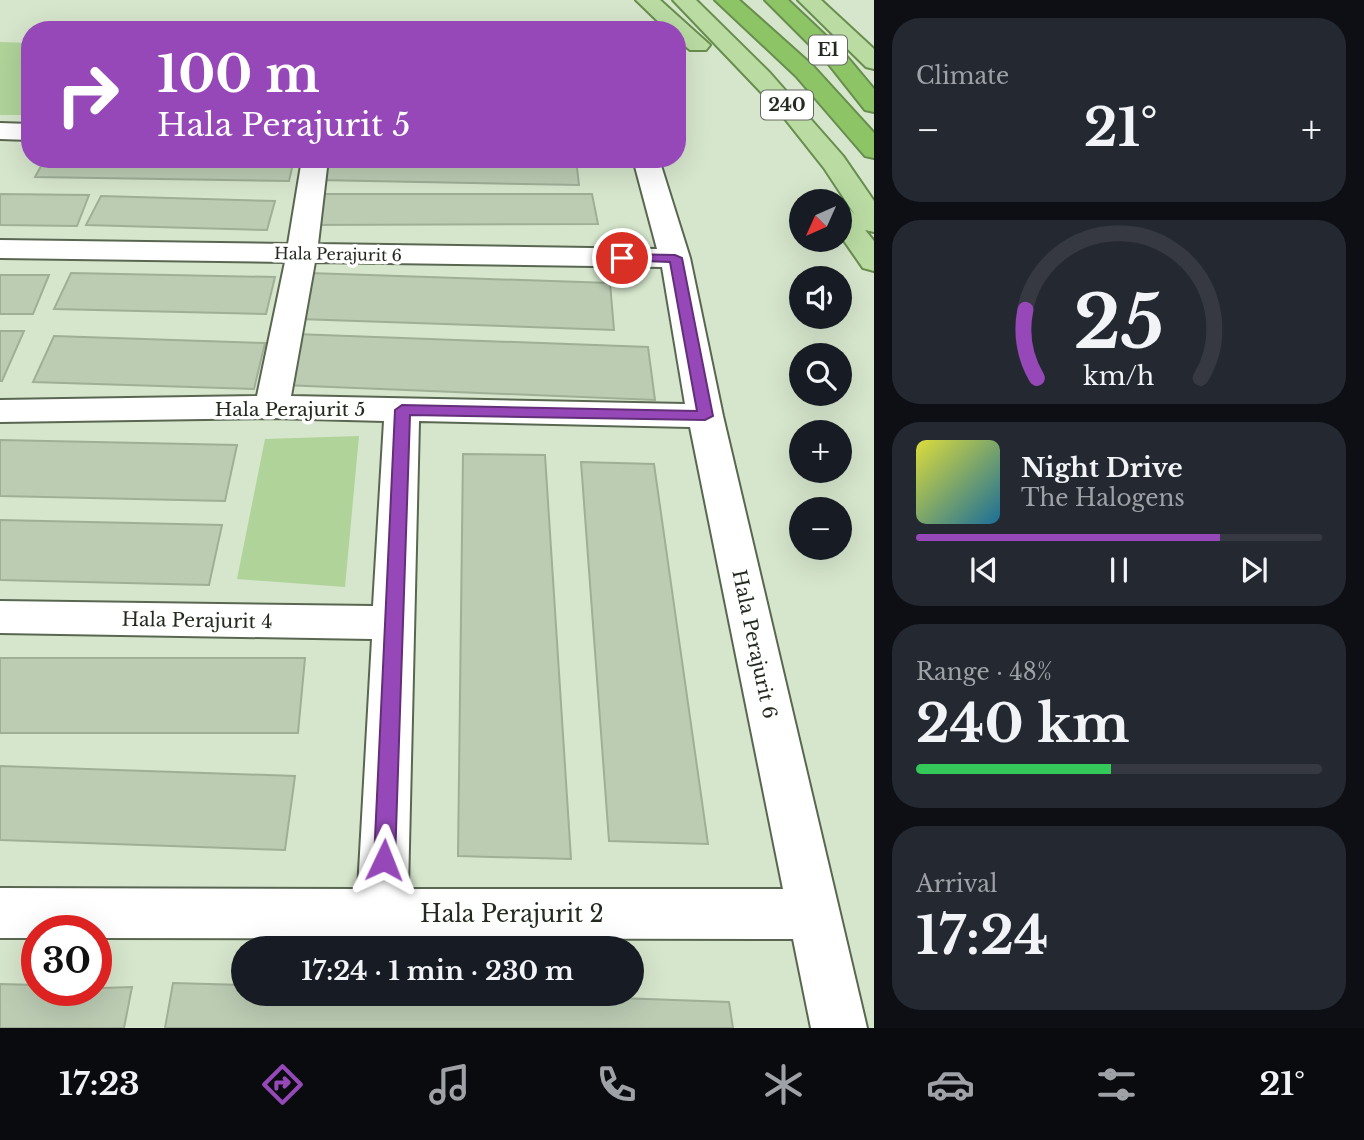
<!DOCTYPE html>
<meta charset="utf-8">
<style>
:root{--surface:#171b24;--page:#242831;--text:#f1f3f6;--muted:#9ea1a6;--line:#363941;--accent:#9648b9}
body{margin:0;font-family:"Libre Baskerville",serif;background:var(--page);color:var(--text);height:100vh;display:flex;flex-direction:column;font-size:26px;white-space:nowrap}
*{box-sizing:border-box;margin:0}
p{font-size:23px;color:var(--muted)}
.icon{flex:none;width:38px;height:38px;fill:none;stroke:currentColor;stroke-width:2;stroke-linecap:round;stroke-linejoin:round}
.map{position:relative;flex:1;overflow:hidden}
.details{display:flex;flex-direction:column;gap:18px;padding:18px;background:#0d0f14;width:490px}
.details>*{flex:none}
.guide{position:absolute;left:21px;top:21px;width:665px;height:147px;border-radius:28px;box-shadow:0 7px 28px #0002;background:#9648b9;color:#fff;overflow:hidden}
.needle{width:46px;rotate:225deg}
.tools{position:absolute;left:789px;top:189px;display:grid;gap:14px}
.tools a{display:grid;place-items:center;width:63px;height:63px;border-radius:50%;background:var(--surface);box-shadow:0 7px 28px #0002;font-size:35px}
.speed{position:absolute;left:21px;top:915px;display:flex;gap:14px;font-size:35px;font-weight:700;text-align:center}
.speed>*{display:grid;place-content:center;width:91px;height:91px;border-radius:50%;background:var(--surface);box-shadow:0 7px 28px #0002;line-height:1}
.speed .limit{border:10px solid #d22;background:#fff;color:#111}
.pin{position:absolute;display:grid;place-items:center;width:60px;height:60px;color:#fff;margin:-30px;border:4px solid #fff;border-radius:50%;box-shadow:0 2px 7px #0007}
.me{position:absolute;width:77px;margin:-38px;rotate:2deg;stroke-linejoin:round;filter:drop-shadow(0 0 5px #0008)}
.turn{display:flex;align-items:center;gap:24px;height:147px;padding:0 21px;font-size:32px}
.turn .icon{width:91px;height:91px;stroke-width:2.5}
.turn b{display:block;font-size:49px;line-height:60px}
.big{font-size:52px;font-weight:700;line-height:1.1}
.details .tile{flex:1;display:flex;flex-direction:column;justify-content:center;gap:10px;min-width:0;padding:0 24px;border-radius:28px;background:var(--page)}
.details .dial{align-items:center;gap:0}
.dial svg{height:182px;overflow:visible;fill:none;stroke:var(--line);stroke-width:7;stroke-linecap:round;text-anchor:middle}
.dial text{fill:var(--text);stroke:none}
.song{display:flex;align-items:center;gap:21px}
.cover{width:84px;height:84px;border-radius:10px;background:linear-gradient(135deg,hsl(60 70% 55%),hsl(200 70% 35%))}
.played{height:7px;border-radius:4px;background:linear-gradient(90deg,var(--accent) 75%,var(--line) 75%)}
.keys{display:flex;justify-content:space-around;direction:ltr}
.heat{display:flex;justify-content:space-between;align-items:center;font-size:38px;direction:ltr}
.charge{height:10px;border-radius:5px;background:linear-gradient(90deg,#34c759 48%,var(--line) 0)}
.trip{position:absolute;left:231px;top:936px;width:413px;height:70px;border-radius:35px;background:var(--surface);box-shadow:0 7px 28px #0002;font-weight:700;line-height:70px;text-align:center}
.tab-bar{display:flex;height:112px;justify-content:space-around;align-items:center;background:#090b0e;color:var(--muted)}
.tab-bar .icon{width:49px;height:49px}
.tab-bar .selected{color:var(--accent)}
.tab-bar b{font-size:32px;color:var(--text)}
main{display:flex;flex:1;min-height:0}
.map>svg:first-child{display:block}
.green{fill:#afd399}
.building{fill:#bcccb3;stroke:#9faf96;stroke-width:2}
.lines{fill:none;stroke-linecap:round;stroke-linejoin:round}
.minor-casing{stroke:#596751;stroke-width:4}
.primary-casing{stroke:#688e4e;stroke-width:4}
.motorway-casing{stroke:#688e4e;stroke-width:4}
.minor{fill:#fff;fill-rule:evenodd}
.primary{fill:#badca3;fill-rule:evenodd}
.motorway{fill:#8cc466;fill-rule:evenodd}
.route{fill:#9648b9;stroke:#622f78;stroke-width:2}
.labels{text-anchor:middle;stroke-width:7;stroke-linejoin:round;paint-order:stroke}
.far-street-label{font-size:16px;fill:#242a20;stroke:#fff}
.shield{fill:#fff;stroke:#666a63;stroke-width:2}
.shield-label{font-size:18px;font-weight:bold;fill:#242a20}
.street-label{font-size:19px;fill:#242a20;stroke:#fff}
.near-street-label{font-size:23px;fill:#242a20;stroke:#fff}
</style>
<main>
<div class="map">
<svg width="874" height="1028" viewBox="0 0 874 1028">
<rect width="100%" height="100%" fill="#d6e6cc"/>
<g class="green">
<polygon points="0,42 30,43 30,115 0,115"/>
<polygon points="359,436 345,587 237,579 265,439"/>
</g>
<g class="building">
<polygon points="45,159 294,159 289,181 35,177"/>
<polygon points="322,159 576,159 579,185 318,180"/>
<polygon points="0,194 89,195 77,226 0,225"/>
<polygon points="315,194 592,194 598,224 311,225"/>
<polygon points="101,196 275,201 267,230 86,225"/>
<polygon points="71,273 275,277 266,314 54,309"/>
<polygon points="309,273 610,283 614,330 299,319"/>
<polygon points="0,275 49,275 33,314 0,314"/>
<polygon points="0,331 24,331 2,381 0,381"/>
<polygon points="295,334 648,347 655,400 283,385"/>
<polygon points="54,336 265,343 254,389 33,382"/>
<polygon points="0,440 237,445 225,501 0,496"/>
<polygon points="463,454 545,455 571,859 458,856"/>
<polygon points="581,462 654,464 708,844 609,841"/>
<polygon points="0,520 222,525 209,585 0,580"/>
<polygon points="0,658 305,658 298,733 0,733"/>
<polygon points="0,766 295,776 285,850 0,840"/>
<polygon points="173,983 243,985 243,994 507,994 729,1002 733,1028 165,1028"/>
<polygon points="0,984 37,985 37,990 132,987 124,1028 0,1028"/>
</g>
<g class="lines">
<defs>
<g id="minor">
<polygon points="0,123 30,124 30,140 0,139"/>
<path d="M302,159H328L318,244L657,249L633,159H659L690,258L723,416L867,1028H811L793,939L96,938V931H37V938H0V888L358,889L372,639L0,633V601L373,606L384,421L272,418L0,422V400L257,396L285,262L0,258V240L288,244ZM315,262L662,267L685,404L291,396ZM419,421L690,427L783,889H408Z"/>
</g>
<g id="primary">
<polygon points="636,0 660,0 710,45 706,50 690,50 677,39 677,30 667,30"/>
<polygon points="673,0 696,0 770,73 843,156 874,201 874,232 865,230 874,241 874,271 863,268 840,235 840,206 850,209 855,215 824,168 778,110"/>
<polygon points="798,0 821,0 874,49 874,69 866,67"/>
</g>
<g id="motorway">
<polygon points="715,0 739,0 813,66 874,133 874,158 865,156 796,76"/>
<polygon points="765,0 788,0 843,52 874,89 874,112 865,110 827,62"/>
</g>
</defs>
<use href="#minor" class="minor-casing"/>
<use href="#primary" class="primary-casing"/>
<use href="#motorway" class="motorway-casing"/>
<use href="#minor" class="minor"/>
<use href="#primary" class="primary"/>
<use href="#motorway" class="motorway"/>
</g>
<polygon class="route" points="622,254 675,255 682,258 713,416 705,420 410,415 395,860 392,867 384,870 377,867 374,860 395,410 402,405 697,411 670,262 618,260 618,255"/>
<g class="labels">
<g class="far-street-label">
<text transform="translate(338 254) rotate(1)" y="6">Hala Perajurit 6</text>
</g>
<g class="shield">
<rect x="809" y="35.5" width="38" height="29" rx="5"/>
<rect x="761" y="90.5" width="52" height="29" rx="5"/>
</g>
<g class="shield-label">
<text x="828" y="56">E1</text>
<text x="787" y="111">240</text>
</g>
<g class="street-label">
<text x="290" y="416">Hala Perajurit 5</text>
<text transform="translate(197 620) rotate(1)" y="7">Hala Perajurit 4</text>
<text transform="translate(755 644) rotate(78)" y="7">Hala Perajurit 6</text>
</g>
<g class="near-street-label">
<text x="512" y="922">Hala Perajurit 2</text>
</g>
</g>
</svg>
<div class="tools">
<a><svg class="needle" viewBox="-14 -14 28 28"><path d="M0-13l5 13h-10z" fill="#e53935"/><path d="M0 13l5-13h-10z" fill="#9ea1a6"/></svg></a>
<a><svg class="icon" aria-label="sound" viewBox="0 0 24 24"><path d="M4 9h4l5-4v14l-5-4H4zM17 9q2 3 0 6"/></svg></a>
<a><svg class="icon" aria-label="search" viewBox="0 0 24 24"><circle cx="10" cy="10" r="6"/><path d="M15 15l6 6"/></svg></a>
<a>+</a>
<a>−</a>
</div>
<div class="speed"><div class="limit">30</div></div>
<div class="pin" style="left:622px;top:258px;background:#d93025"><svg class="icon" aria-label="arrive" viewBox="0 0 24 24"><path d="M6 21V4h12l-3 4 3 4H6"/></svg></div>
<svg class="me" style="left:384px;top:860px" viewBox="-20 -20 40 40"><path d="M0-17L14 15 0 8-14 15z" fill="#9648b9" stroke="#fff" stroke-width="4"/></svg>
<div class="trip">17:24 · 1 min · 230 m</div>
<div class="guide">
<div class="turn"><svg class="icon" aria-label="right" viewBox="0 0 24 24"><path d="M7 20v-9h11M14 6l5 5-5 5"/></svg><div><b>100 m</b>Hala Perajurit 5</div></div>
</div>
</div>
<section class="details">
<div class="tile"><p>Climate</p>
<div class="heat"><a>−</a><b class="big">21°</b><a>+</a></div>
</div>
<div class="tile dial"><svg viewBox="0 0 100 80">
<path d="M14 69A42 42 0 1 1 86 69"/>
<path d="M14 69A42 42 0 0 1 9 39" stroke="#9648b9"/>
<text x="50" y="56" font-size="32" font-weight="700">25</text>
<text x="50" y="72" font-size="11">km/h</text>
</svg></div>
<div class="tile">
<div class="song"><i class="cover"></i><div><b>Night Drive</b><p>The Halogens</p></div></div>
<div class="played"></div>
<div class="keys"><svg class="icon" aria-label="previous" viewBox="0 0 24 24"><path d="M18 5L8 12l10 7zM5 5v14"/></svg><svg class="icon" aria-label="pause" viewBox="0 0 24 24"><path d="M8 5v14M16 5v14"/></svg><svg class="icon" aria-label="next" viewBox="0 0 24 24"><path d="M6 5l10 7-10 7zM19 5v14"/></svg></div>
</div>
<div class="tile"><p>Range · 48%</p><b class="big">240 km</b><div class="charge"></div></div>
<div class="tile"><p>Arrival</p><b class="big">17:24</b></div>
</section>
</main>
<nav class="tab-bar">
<b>17:23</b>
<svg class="icon selected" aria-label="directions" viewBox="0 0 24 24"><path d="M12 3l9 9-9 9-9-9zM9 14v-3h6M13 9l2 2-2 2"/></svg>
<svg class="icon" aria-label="music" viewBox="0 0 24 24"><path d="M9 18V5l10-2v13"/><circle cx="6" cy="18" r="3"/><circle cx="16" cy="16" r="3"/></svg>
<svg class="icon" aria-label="phone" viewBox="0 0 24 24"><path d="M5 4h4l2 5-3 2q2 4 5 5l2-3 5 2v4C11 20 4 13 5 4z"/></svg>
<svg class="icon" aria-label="climate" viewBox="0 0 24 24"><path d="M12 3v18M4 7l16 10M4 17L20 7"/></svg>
<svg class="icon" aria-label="car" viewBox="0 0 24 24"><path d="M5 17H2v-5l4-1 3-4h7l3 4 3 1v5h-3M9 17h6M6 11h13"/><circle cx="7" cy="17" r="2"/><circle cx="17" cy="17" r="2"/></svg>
<svg class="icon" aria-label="filters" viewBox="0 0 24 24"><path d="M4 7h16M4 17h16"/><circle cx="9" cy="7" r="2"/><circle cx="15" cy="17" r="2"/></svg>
<b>21°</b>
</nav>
